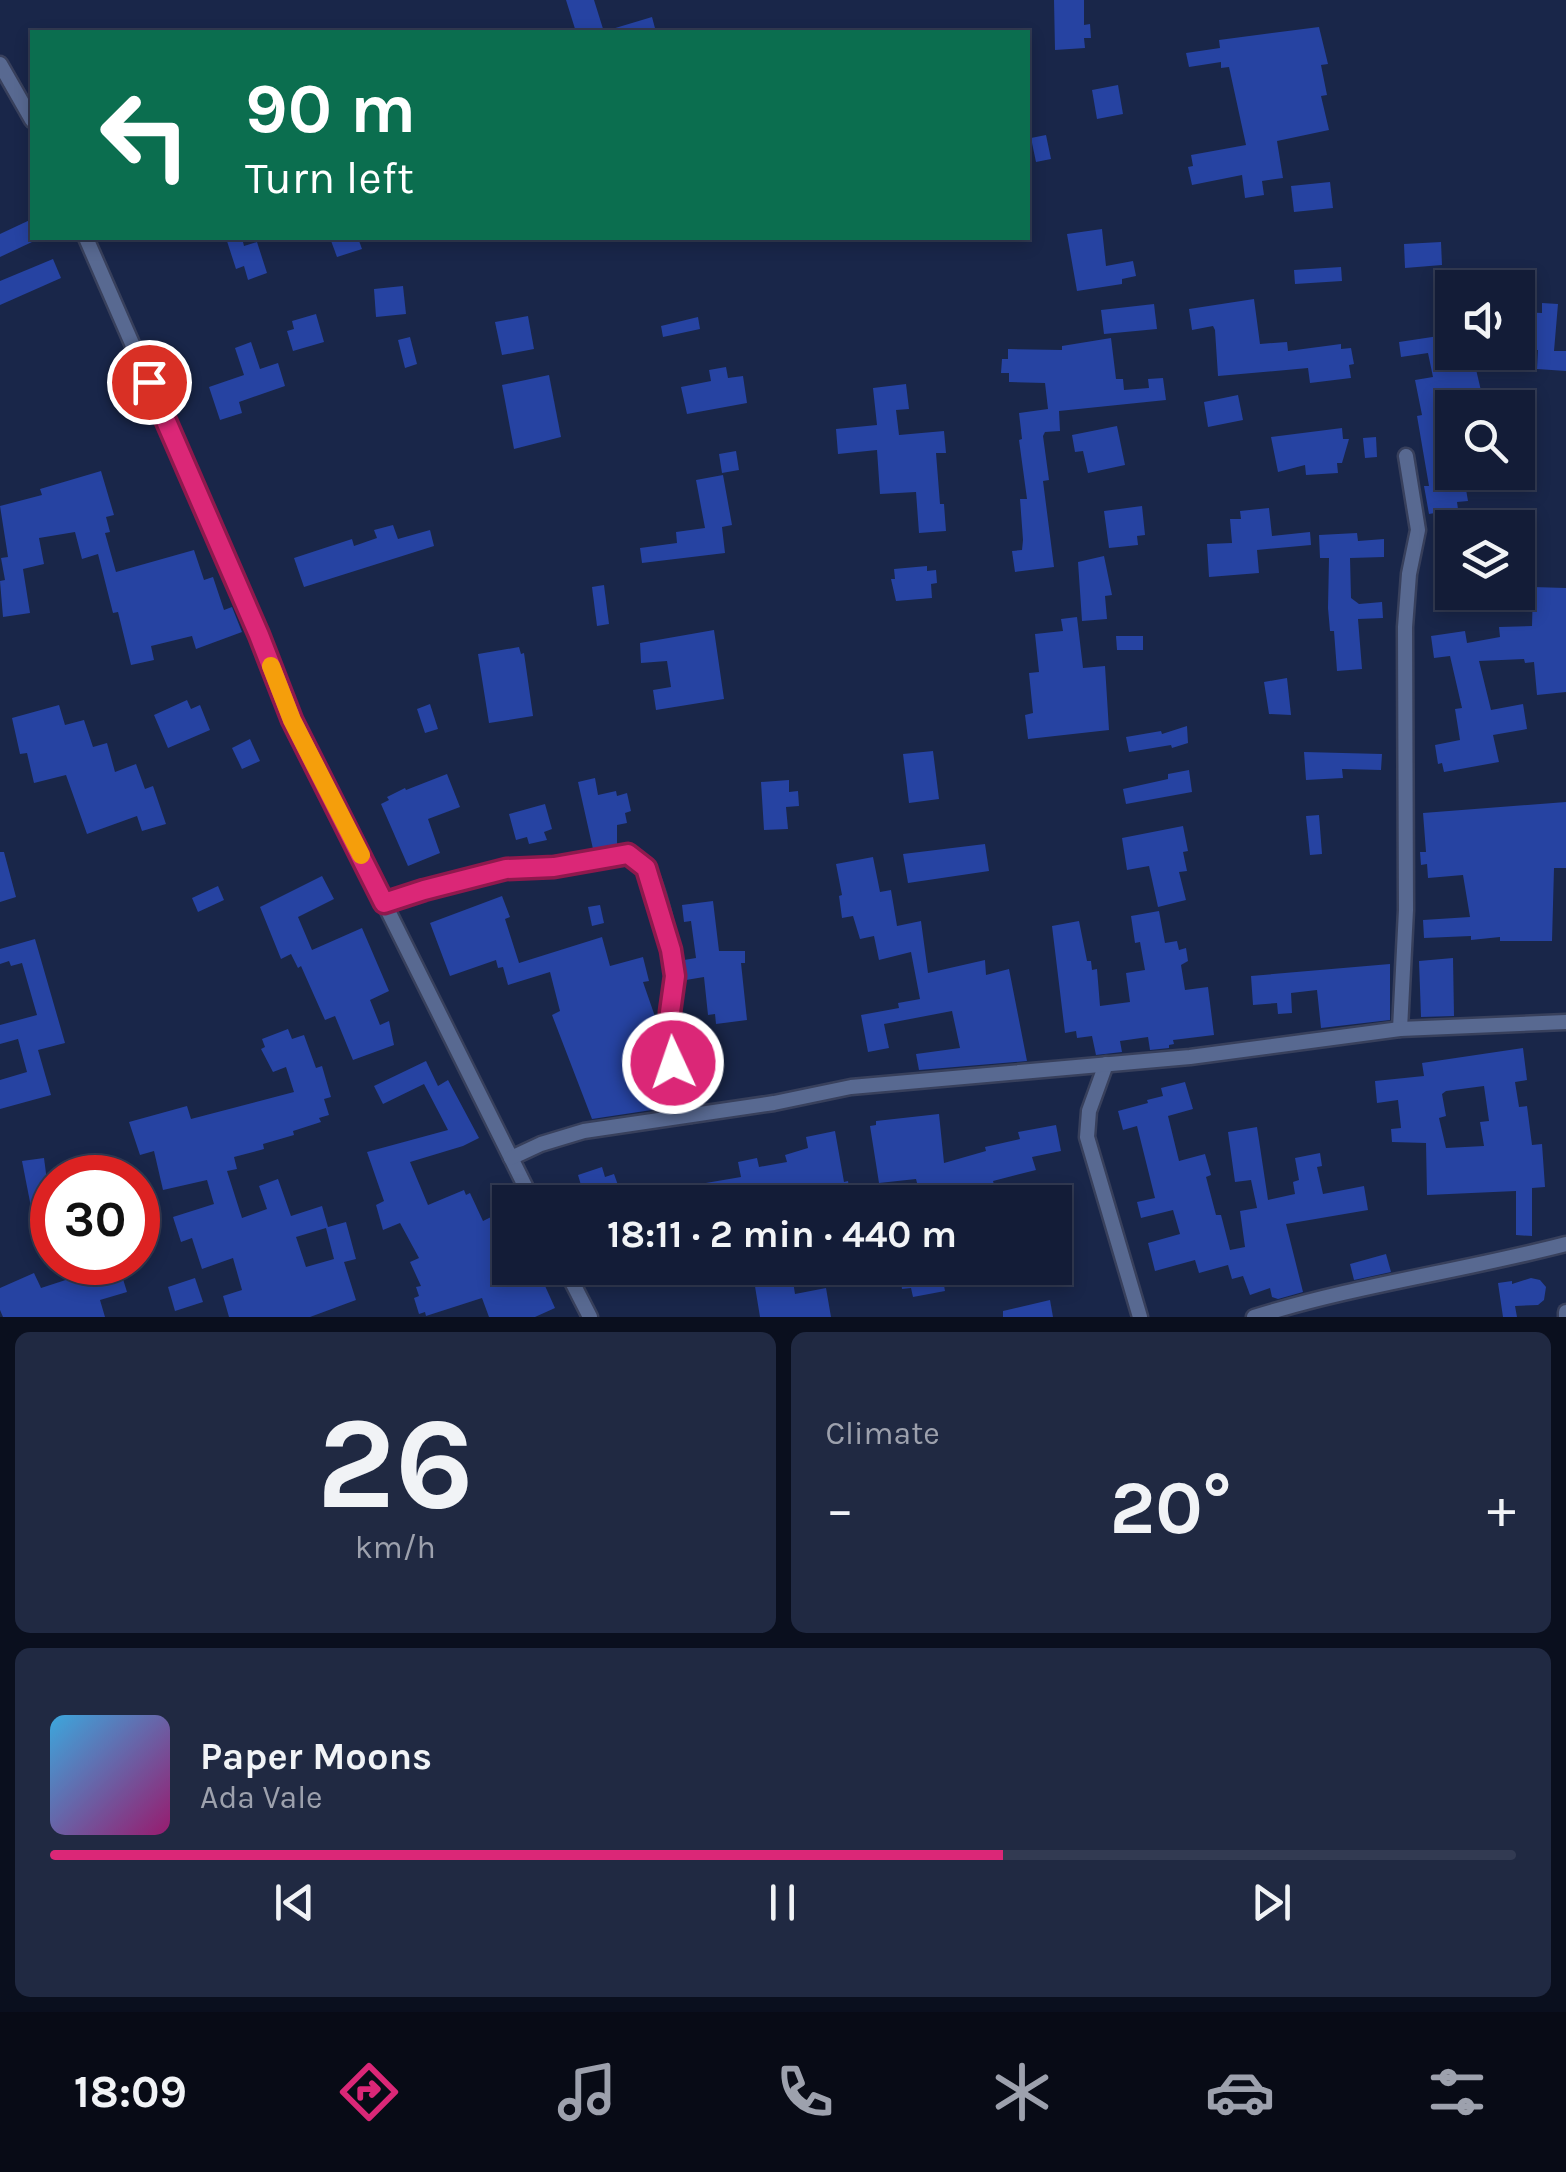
<!DOCTYPE html>
<meta charset="utf-8">
<style>
:root{--surface:#131c37;--page:#202942;--text:#f1f3f6;--muted:#9da1ad;--line:#323a52;--accent:#db2777}
body{margin:0;font-family:Karla,sans-serif;background:var(--page);color:var(--text);height:100vh;display:flex;flex-direction:column;font-size:38px;white-space:nowrap}
*{box-sizing:border-box;margin:0}
p{font-size:32px;color:var(--muted)}
.icon{flex:none;width:55px;height:55px;fill:none;stroke:currentColor;stroke-width:2;stroke-linecap:round;stroke-linejoin:round}
.map{position:relative;height:1317px;overflow:hidden}
.details{display:flex;flex-direction:column;gap:15px;padding:15px;background:#0a0f1e;flex:1}
.details>*{flex:none}
.top-card{position:absolute;left:30px;top:30px;width:1000px;height:210px;border-radius:0px;box-shadow:0 5px 15px #0003,0 0 0 2px var(--line);background:#0b6e4f;color:#fff;overflow:hidden}
.fabs{position:absolute;left:1435px;top:270px;display:grid;gap:20px}
.fabs a{display:grid;place-items:center;width:100px;height:100px;border-radius:0px;background:var(--surface);box-shadow:0 5px 15px #0003,0 0 0 2px var(--line);font-size:50px}
.speed{position:absolute;left:30px;top:1155px;display:flex;gap:20px;font-size:50px;font-weight:700;text-align:center}
.speed>*{display:grid;place-content:center;width:130px;height:130px;border-radius:50%;background:var(--surface);box-shadow:0 5px 15px #0003,0 0 0 2px var(--line);line-height:1}
.speed .limit{border:15px solid #d22;background:#fff;color:#111}
.pin{position:absolute;display:grid;place-items:center;width:85px;height:85px;color:#fff;margin:-42px;border:5px solid #fff;border-radius:50%;box-shadow:0 2px 10px #0007}
.me{position:absolute;width:110px;margin:-55px;rotate:357deg;stroke-linejoin:round;filter:drop-shadow(0 0 8px #0008)}
.turn{display:flex;align-items:center;gap:35px;height:210px;padding:0 50px;font-size:45px}
.turn .icon{width:130px;height:130px;stroke-width:2.5}
.turn b{display:block;font-size:70px;line-height:85px}
.big{font-size:75px;font-weight:700;line-height:1.1}
.details .tile{flex:1;display:flex;flex-direction:column;justify-content:center;gap:15px;min-width:0;padding:0 35px;border-radius:15px;background:var(--page)}
.details .dial{align-items:center;gap:0}
.dial b{font-size:130px;line-height:1}
.song{display:flex;align-items:center;gap:30px}
.cover{width:120px;height:120px;border-radius:15px;background:linear-gradient(135deg,hsl(200 70% 55%),hsl(320 70% 35%))}
.played{height:10px;border-radius:5px;background:linear-gradient(90deg,var(--accent) 65%,var(--line) 65%)}
.keys{display:flex;justify-content:space-around;direction:ltr}
.heat{display:flex;justify-content:space-between;align-items:center;font-size:55px;direction:ltr}
.details .tiles{flex:1;display:grid;gap:15px;grid-template-columns:1fr 1fr}
.tile:last-child{grid-column:span 2}
.trip{position:absolute;left:492px;top:1185px;width:580px;height:100px;border-radius:0px;background:var(--surface);box-shadow:0 5px 15px #0003,0 0 0 2px var(--line);font-weight:700;line-height:100px;text-align:center}
.menu{display:flex;height:160px;justify-content:space-around;align-items:center;background:#080b16;color:var(--muted)}
.menu .icon{width:70px;height:70px}
.menu .active{color:var(--accent)}
.menu b{font-size:45px;color:var(--text)}
.map>svg:first-child{display:block}
.building{fill:#2643a2;fill-rule:evenodd}
.lines{fill:none;stroke-linecap:round;stroke-linejoin:round}
.street-casing{stroke:#38405c;stroke-width:19}
.street{stroke:#586991;stroke-width:14}
.route-casing{stroke:#8e194d;stroke-width:25}
.route{stroke:#db2777;stroke-width:18}
.slow{stroke:#f59e0b;stroke-width:18}
</style>
<div class="map">
<svg width="1566" height="1317" viewBox="0 0 1566 1317">
<rect width="100%" height="100%" fill="#192649"/>
<g class="building">
<polygon points="566,0 594,0 604,32 576,32"/>
<polygon points="1054,0 1084,0 1084,25 1090,24 1091,38 1084,38 1085,48 1055,50"/>
<polygon points="652,17 656,32 613,32 612,29"/>
<polygon points="1319,27 1328,64 1321,65 1327,95 1321,96 1329,130 1277,141 1283,178 1262,181 1264,195 1245,198 1242,175 1192,185 1188,167 1193,166 1191,155 1246,145 1229,67 1221,68 1221,62 1189,67 1186,53 1220,48 1219,40"/>
<polygon points="1118,85 1123,114 1097,119 1092,90"/>
<polygon points="1046,135 1051,159 1036,162 1031,138"/>
<polygon points="1330,182 1333,208 1294,212 1291,186"/>
<polygon points="32,219 32,242 0,257 0,234"/>
<polygon points="1102,229 1106,266 1133,261 1136,276 1122,279 1122,284 1077,291 1067,234"/>
<polygon points="226,238 242,238 244,246 257,242 267,273 248,280 244,266 236,269"/>
<polygon points="330,238 358,238 362,249 337,257"/>
<polygon points="1441,242 1442,265 1405,268 1404,244"/>
<polygon points="53,259 61,278 0,305 0,281"/>
<polygon points="1341,267 1342,281 1295,284 1294,270"/>
<polygon points="403,286 406,314 376,317 374,289"/>
<polygon points="1254,299 1260,344 1287,342 1288,351 1341,344 1341,349 1351,348 1354,364 1349,365 1351,378 1310,383 1308,368 1218,376 1215,330 1213,326 1192,330 1189,309"/>
<polygon points="1542,303 1558,304 1554,351 1566,351 1566,371 1537,369 1538,350 1518,350 1518,312 1542,313"/>
<polygon points="1154,304 1157,329 1104,334 1101,310"/>
<polygon points="316,314 324,342 293,351 287,331 294,329 292,321"/>
<polygon points="528,316 534,349 502,355 495,322"/>
<polygon points="698,317 700,329 663,337 661,326"/>
<polygon points="1452,334 1452,352 1477,352 1479,364 1475,365 1482,395 1452,401 1452,418 1446,420 1452,472 1463,472 1468,501 1457,502 1458,509 1429,514 1424,486 1429,486 1417,416 1422,415 1415,380 1433,377 1428,353 1401,357 1399,342"/>
<polygon points="410,337 417,364 405,368 398,340"/>
<polygon points="1111,338 1116,379 1123,379 1124,390 1149,388 1148,379 1163,378 1166,400 1059,411 1060,431 1045,432 1043,436 1049,480 1043,481 1054,567 1015,572 1012,551 1022,550 1023,540 1020,499 1027,499 1019,440 1022,439 1019,413 1048,409 1045,383 1009,382 1009,373 1001,373 1002,359 1008,359 1008,349 1062,350 1062,346"/>
<polygon points="251,342 260,369 278,363 285,386 239,402 242,413 220,420 209,387 244,375 235,348"/>
<polygon points="726,367 728,378 743,376 747,403 687,414 681,387 711,381 709,370"/>
<polygon points="549,375 561,437 514,449 502,385"/>
<polygon points="906,384 909,409 896,410 899,435 944,431 946,453 936,453 940,504 944,504 946,531 919,533 916,492 880,494 877,450 838,454 836,429 877,425 873,388"/>
<polygon points="1238,395 1243,420 1208,427 1204,402"/>
<polygon points="1117,426 1125,465 1088,473 1083,451 1075,452 1072,435"/>
<polygon points="1342,428 1343,439 1349,439 1342,463 1337,463 1338,473 1306,475 1305,465 1278,472 1271,437"/>
<polygon points="1376,437 1377,457 1365,458 1363,438"/>
<polygon points="736,451 739,470 722,473 719,454"/>
<polygon points="101,471 114,515 106,517 110,532 105,533 116,572 194,550 204,580 213,577 224,610 232,607 242,632 196,649 192,636 151,646 154,660 131,665 118,612 113,613 98,554 82,559 75,532 39,538 44,564 23,569 30,613 3,617 0,581 5,580 1,558 8,557 0,506 42,495 40,489"/>
<polygon points="723,475 732,525 722,527 725,553 642,563 640,548 677,543 676,532 705,528 696,480"/>
<polygon points="1142,506 1145,535 1137,536 1138,545 1109,548 1104,511"/>
<polygon points="1269,508 1272,536 1310,532 1311,545 1257,550 1259,573 1209,577 1207,544 1232,543 1230,519 1241,519 1240,511"/>
<polygon points="393,525 398,539 430,530 434,546 304,587 294,558 352,539 354,546 377,538 374,530"/>
<polygon points="1357,533 1358,541 1384,539 1384,557 1350,558 1351,598 1359,604 1382,602 1383,618 1358,619 1362,669 1337,671 1334,631 1330,631 1328,608 1329,558 1320,558 1319,535"/>
<polygon points="1104,556 1112,595 1105,596 1107,619 1082,621 1078,562"/>
<polygon points="927,566 927,571 936,570 937,583 931,584 932,598 896,601 891,579 895,579 894,569"/>
<polygon points="604,585 609,624 597,626 592,587"/>
<polygon points="1533,587 1566,588 1566,692 1537,695 1534,662 1525,663 1524,659 1479,661 1491,710 1523,704 1527,729 1493,735 1499,762 1444,772 1442,763 1438,764 1435,745 1460,740 1455,709 1462,708 1450,656 1434,658 1431,636 1465,631 1467,643 1500,637 1499,627 1532,626"/>
<polygon points="1077,617 1083,668 1105,666 1109,730 1028,739 1025,715 1033,713 1029,673 1039,672 1035,634 1063,631 1061,619"/>
<polygon points="714,630 724,699 656,710 653,690 671,687 667,661 641,663 640,643"/>
<polygon points="1116,636 1143,636 1143,650 1117,650"/>
<polygon points="519,647 521,654 524,653 533,716 489,723 478,654"/>
<polygon points="1287,678 1291,715 1269,714 1264,682"/>
<polygon points="187,700 191,709 200,705 210,730 168,748 154,715"/>
<polygon points="430,704 438,729 425,733 417,709"/>
<polygon points="59,705 65,725 84,720 93,747 107,743 115,772 136,764 145,789 153,786 166,824 142,831 137,816 87,834 66,775 34,783 27,753 20,754 12,718"/>
<polygon points="1187,726 1188,743 1172,748 1171,745 1129,752 1126,737 1161,731 1162,734"/>
<polygon points="250,739 260,761 242,769 232,748"/>
<polygon points="933,751 939,799 909,803 903,754"/>
<polygon points="1304,752 1382,754 1381,770 1342,769 1343,778 1306,780"/>
<polygon points="1189,770 1192,792 1126,804 1123,789 1168,779 1168,774"/>
<polygon points="447,774 460,807 428,819 440,853 408,866 381,804 389,800 387,797 405,788 406,790"/>
<polygon points="595,778 598,795 616,791 617,796 627,793 631,811 625,813 627,823 617,825 617,845 593,849 578,782"/>
<polygon points="789,780 789,792 798,791 799,806 786,807 788,829 764,830 761,782"/>
<polygon points="1566,802 1566,868 1554,868 1552,941 1500,941 1500,937 1471,940 1471,936 1424,938 1423,920 1470,917 1463,875 1428,878 1427,864 1421,865 1420,852 1426,852 1423,813"/>
<polygon points="545,804 552,829 544,832 547,840 529,844 527,837 516,840 509,814"/>
<polygon points="1319,815 1322,854 1310,855 1306,816"/>
<polygon points="1183,826 1188,851 1183,852 1187,871 1179,872 1186,900 1158,907 1149,866 1127,870 1122,838"/>
<polygon points="985,844 989,871 908,883 903,854"/>
<polygon points="0,852 4,852 16,897 0,902"/>
<polygon points="873,857 880,892 891,890 897,926 921,921 928,973 985,960 986,975 1009,969 1027,1061 919,1070 916,1054 960,1048 952,1011 884,1024 889,1048 868,1052 861,1015 899,1008 898,1003 920,999 911,952 879,960 874,936 860,939 853,916 842,918 839,896 842,895 836,864"/>
<polygon points="322,876 334,899 298,917 312,950 362,928 389,991 370,1000 380,1025 389,1021 394,1045 353,1060 335,1016 325,1020 301,966 298,968 291,954 281,959 260,907"/>
<polygon points="218,886 224,900 198,912 192,898"/>
<polygon points="502,896 510,917 505,919 519,963 602,937 610,966 643,957 649,981 643,982 659,1028 659,1037 651,1038 665,1086 661,1087 665,1108 592,1119 552,1015 560,1011 550,972 508,985 503,967 498,968 496,960 450,976 430,923"/>
<polygon points="713,901 719,951 745,951 745,963 741,963 747,1020 716,1024 715,1014 708,1015 704,977 686,980 684,960 696,958 691,921 684,922 682,905"/>
<polygon points="600,905 604,923 592,926 588,907"/>
<polygon points="1159,911 1165,943 1177,941 1179,950 1186,948 1188,961 1181,965 1185,990 1208,987 1214,1035 1173,1040 1174,1044 1169,1045 1169,1048 1150,1050 1148,1037 1120,1041 1122,1052 1096,1055 1092,1036 1077,1038 1076,1031 1065,1033 1052,926 1079,921 1087,961 1091,961 1092,970 1097,969 1100,1006 1130,1002 1126,973 1145,970 1140,942 1135,943 1131,916"/>
<polygon points="35,939 65,1043 38,1050 51,1095 0,1109 0,1080 27,1072 18,1039 0,1044 0,1025 37,1015 22,963 11,966 9,961 0,964 0,949"/>
<polygon points="1453,958 1454,1016 1421,1017 1419,961"/>
<polygon points="1390,964 1390,1020 1321,1028 1317,990 1291,993 1292,1013 1278,1014 1277,1003 1253,1005 1251,976"/>
<path d="M288,1029L292,1039L304,1035L316,1068L322,1066L331,1097L324,1099L329,1115L319,1118L321,1122L293,1131L294,1135L263,1144L264,1149L234,1157L237,1169L227,1171L242,1218L267,1209L259,1186L278,1179L291,1216L322,1206L328,1227L346,1222L356,1259L344,1262L356,1300L310,1317H229L223,1296L242,1290L233,1258L202,1269L192,1238L181,1242L173,1217L214,1204L207,1180L163,1190L154,1151L140,1155L129,1122L187,1106L191,1119L294,1092L286,1067L273,1072L261,1049L265,1047L262,1039ZM326,1228L334,1259L306,1267L296,1237Z"/>
<path d="M1523,1048L1527,1080L1515,1082L1519,1107L1527,1106L1532,1145L1542,1144L1545,1187L1532,1188V1236L1516,1235V1191L1427,1195L1426,1143L1392,1142L1391,1129L1401,1128L1398,1100L1377,1103L1375,1081L1424,1076L1422,1063ZM1484,1086L1489,1121L1480,1122L1484,1146L1446,1148L1439,1118L1446,1116L1442,1094L1446,1091Z"/>
<polygon points="426,1061 438,1086 448,1080 479,1138 463,1146 410,1162 428,1205 464,1190 466,1195 470,1193 483,1221 493,1216 499,1228 502,1227 510,1242 510,1268 537,1268 555,1308 535,1317 489,1317 482,1298 426,1316 425,1312 419,1314 414,1298 419,1296 416,1287 421,1286 410,1262 419,1258 400,1223 383,1230 376,1205 384,1201 367,1152 448,1130 424,1084 383,1104 374,1086"/>
<polygon points="1185,1082 1193,1109 1168,1116 1179,1161 1205,1154 1211,1175 1206,1177 1216,1215 1221,1215 1230,1250 1245,1247 1240,1211 1257,1208 1251,1180 1235,1182 1228,1132 1257,1127 1268,1200 1295,1194 1293,1182 1299,1180 1295,1158 1320,1153 1322,1166 1317,1167 1323,1194 1364,1186 1368,1210 1286,1224 1303,1292 1278,1299 1272,1297 1270,1288 1250,1295 1243,1276 1232,1279 1228,1265 1199,1273 1195,1260 1155,1271 1148,1243 1180,1234 1173,1210 1141,1218 1137,1202 1155,1198 1137,1126 1123,1130 1118,1111 1148,1103 1147,1100 1163,1096 1161,1088"/>
<polygon points="939,1114 944,1163 986,1151 985,1147 1020,1139 1018,1132 1056,1125 1061,1151 1032,1157 1036,1170 993,1181 999,1202 922,1202 916,1179 879,1183 870,1126 876,1125 876,1121"/>
<polygon points="835,1131 844,1182 848,1181 850,1194 845,1195 847,1202 704,1202 700,1184 741,1177 738,1162 757,1158 759,1167 787,1162 785,1155 808,1148 806,1137"/>
<polygon points="44,1158 50,1204 31,1207 22,1161"/>
<polygon points="602,1167 605,1177 614,1174 624,1202 586,1202 578,1175"/>
<polygon points="1386,1254 1391,1272 1354,1280 1350,1264"/>
<polygon points="118,1263 127,1292 100,1300 105,1317 3,1317 0,1310 0,1288 34,1273 41,1288"/>
<polygon points="752,1268 791,1268 795,1294 826,1288 831,1317 760,1317"/>
<polygon points="907,1268 941,1268 945,1291 913,1297 911,1288 902,1289 900,1275 909,1273"/>
<polygon points="195,1278 203,1302 175,1311 168,1287"/>
<polygon points="1531,1278 1540,1280 1546,1287 1544,1300 1538,1305 1515,1306 1517,1317 1503,1317 1498,1283 1512,1281 1512,1284"/>
<polygon points="1050,1300 1053,1317 1003,1317 1003,1311"/>
</g>
<g class="lines">
<defs>
<g id="street">
<polyline points="0,64 32,120"/>
<polyline points="86,238 259,635 293,720 533,1202"/>
<path d="M385,903L506,869L554,867L629,854C635,857 642,862 647,868C659,888 675,957 675,981C675,991 671,1001 670,1011C668,1036 671,1099 691,1115"/>
<polyline points="1400,1029 1406,910 1405,627 1409,574 1418,530 1406,456"/>
<polyline points="1106,1064 1089,1111 1087,1137 1140,1317"/>
<polyline points="511,1158 541,1144 584,1131 774,1103 851,1087 1190,1057 1400,1029 1566,1022"/>
<polyline points="565,1268 590,1317"/>
<path d="M1254,1317C1356,1285 1462,1271 1566,1244"/>
<polyline points="1566,1317 1566,1312"/>
</g>
</defs>
<use href="#street" class="street-casing"/>
<use href="#street" class="street"/>
</g>
<g class="lines">
<defs>
<polyline id="route" points="149,382 259,635 292,720 384,903 424,890 506,869 554,867 628,854 646,868 671,950 675,976 670,1012 673,1063"/>
</defs>
<use href="#route" class="route-casing"/>
<use href="#route" class="route"/>
<polyline class="slow" points="271,666 292,720 361,855"/>
</g>
</svg>
<div class="fabs">
<a><svg class="icon" aria-label="sound" viewBox="0 0 24 24"><path d="M4 9h4l5-4v14l-5-4H4zM17 9q2 3 0 6"/></svg></a>
<a><svg class="icon" aria-label="search" viewBox="0 0 24 24"><circle cx="10" cy="10" r="6"/><path d="M15 15l6 6"/></svg></a>
<a><svg class="icon" aria-label="layers" viewBox="0 0 24 24"><path d="M12 4l9 5-9 5-9-5zM3 14l9 5 9-5"/></svg></a>
</div>
<div class="speed"><div class="limit">30</div></div>
<div class="pin" style="left:149px;top:382px;background:#d93025"><svg class="icon" aria-label="arrive" viewBox="0 0 24 24"><path d="M6 21V4h12l-3 4 3 4H6"/></svg></div>
<svg class="me" style="left:673px;top:1063px" viewBox="-20 -20 40 40"><circle r="17" fill="#db2777" stroke="#fff" stroke-width="3"/><path d="M0-11L8 9 0 5-8 9z" fill="#fff"/></svg>
<div class="trip">18:11 · 2 min · 440 m</div>
<div class="top-card">
<div class="turn"><svg class="icon" aria-label="left" viewBox="0 0 24 24"><path d="M17 20v-9H6M10 6l-5 5 5 5"/></svg><div><b>90 m</b>Turn left</div></div>
</div>
</div>
<section class="details">
<div class="tiles">
<div class="tile dial"><b>26</b><p>km/h</p></div>
<div class="tile"><p>Climate</p>
<div class="heat"><a>−</a><b class="big">20°</b><a>+</a></div>
</div>
<div class="tile">
<div class="song"><i class="cover"></i><div><b>Paper Moons</b><p>Ada Vale</p></div></div>
<div class="played"></div>
<div class="keys"><svg class="icon" aria-label="previous" viewBox="0 0 24 24"><path d="M18 5L8 12l10 7zM5 5v14"/></svg><svg class="icon" aria-label="pause" viewBox="0 0 24 24"><path d="M8 5v14M16 5v14"/></svg><svg class="icon" aria-label="next" viewBox="0 0 24 24"><path d="M6 5l10 7-10 7zM19 5v14"/></svg></div>
</div>
</div>
</section>
<nav class="menu">
<b>18:09</b>
<svg class="icon active" aria-label="directions" viewBox="0 0 24 24"><path d="M12 3l9 9-9 9-9-9zM9 14v-3h6M13 9l2 2-2 2"/></svg>
<svg class="icon" aria-label="music" viewBox="0 0 24 24"><path d="M9 18V5l10-2v13"/><circle cx="6" cy="18" r="3"/><circle cx="16" cy="16" r="3"/></svg>
<svg class="icon" aria-label="phone" viewBox="0 0 24 24"><path d="M5 4h4l2 5-3 2q2 4 5 5l2-3 5 2v4C11 20 4 13 5 4z"/></svg>
<svg class="icon" aria-label="climate" viewBox="0 0 24 24"><path d="M12 3v18M4 7l16 10M4 17L20 7"/></svg>
<svg class="icon" aria-label="car" viewBox="0 0 24 24"><path d="M5 17H2v-5l4-1 3-4h7l3 4 3 1v5h-3M9 17h6M6 11h13"/><circle cx="7" cy="17" r="2"/><circle cx="17" cy="17" r="2"/></svg>
<svg class="icon" aria-label="filters" viewBox="0 0 24 24"><path d="M4 7h16M4 17h16"/><circle cx="9" cy="7" r="2"/><circle cx="15" cy="17" r="2"/></svg>
</nav>
